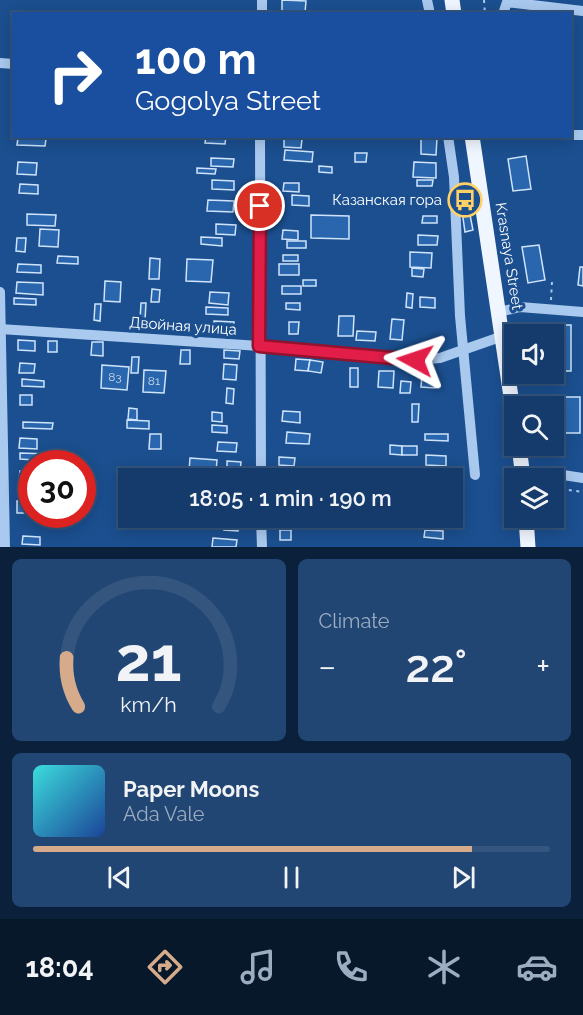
<!DOCTYPE html>
<meta charset="utf-8">
<style>
:root{--surface:#143b6b;--page:#214673;--text:#f1f3f6;--muted:#9dadc1;--line:#33557e;--accent:#d6ab8b}
body{margin:0;font-family:Raleway,sans-serif;background:var(--page);color:var(--text);height:100vh;display:flex;flex-direction:column;font-size:22px;white-space:nowrap}
*{box-sizing:border-box;margin:0}
p{font-size:20px;color:var(--muted)}
.icon{flex:none;width:33px;height:33px;fill:none;stroke:currentColor;stroke-width:2;stroke-linecap:round;stroke-linejoin:round}
.map{position:relative;height:547px;overflow:hidden}
.drawer{display:flex;flex-direction:column;gap:12px;padding:12px;background:#0b203b;flex:1}
.drawer>*{flex:none}
.banner{position:absolute;left:12px;top:12px;width:560px;height:126px;border-radius:0px;box-shadow:0 3px 15px #0003,0 0 0 2px var(--line);background:#1a4fa0;color:#fff;overflow:hidden}
.fabs{position:absolute;left:504px;top:324px;display:grid;gap:12px}
.fabs a{display:grid;place-items:center;width:60px;height:60px;border-radius:0px;background:var(--surface);box-shadow:0 3px 15px #0003,0 0 0 2px var(--line);font-size:30px}
.speed{position:absolute;left:18px;top:450px;display:flex;gap:12px;font-size:30px;font-weight:700;text-align:center}
.speed>*{display:grid;place-content:center;width:78px;height:78px;border-radius:50%;background:var(--surface);box-shadow:0 3px 15px #0003,0 0 0 2px var(--line);line-height:1}
.speed .limit{border:9px solid #d22;background:#fff;color:#111}
.pin{position:absolute;display:grid;place-items:center;width:51px;height:51px;color:#fff;margin:-26px;border:3px solid #fff;border-radius:50%;box-shadow:0 2px 6px #0007}
.me{position:absolute;width:66px;margin:-33px;rotate:275deg;stroke-linejoin:round;filter:drop-shadow(0 0 4px #0008)}
.turn{display:flex;align-items:center;gap:21px;height:126px;padding:0 24px;font-size:27px}
.turn .icon{width:78px;height:78px;stroke-width:2.5}
.turn b{display:block;font-size:42px;line-height:51px}
.big{font-size:45px;font-weight:600;line-height:1.1}
.drawer .card{flex:1;display:flex;flex-direction:column;justify-content:center;gap:9px;min-width:0;padding:0 21px;border-radius:9px;background:var(--page)}
.drawer .dial{align-items:center;gap:0}
.dial svg{height:156px;overflow:visible;fill:none;stroke:var(--line);stroke-width:7;stroke-linecap:round;text-anchor:middle}
.dial text{fill:var(--text);stroke:none}
.song{display:flex;align-items:center;gap:18px}
.cover{width:72px;height:72px;border-radius:9px;background:linear-gradient(135deg,hsl(180 70% 55%),hsl(220 70% 35%))}
.played{height:6px;border-radius:3px;background:linear-gradient(90deg,var(--accent) 85%,var(--line) 85%)}
.keys{display:flex;justify-content:space-around;direction:ltr}
.heat{display:flex;justify-content:space-between;align-items:center;font-size:33px;direction:ltr}
.drawer .tiles{flex:1;display:grid;gap:12px;grid-template-columns:1fr 1fr}
.card:last-child{grid-column:span 2}
.trip{position:absolute;left:118px;top:468px;width:345px;height:60px;border-radius:0px;background:var(--surface);box-shadow:0 3px 15px #0003,0 0 0 2px var(--line);font-weight:600;line-height:60px;text-align:center}
.tabs{display:flex;height:96px;justify-content:space-around;align-items:center;background:#08182b;color:var(--muted)}
.tabs .icon{width:42px;height:42px}
.tabs .on{color:var(--accent)}
.tabs b{font-size:27px;color:var(--text)}
.map>svg:first-child{display:block}
.building{fill:#2a66ad;stroke:#cfe3fa;stroke-width:1.5}
.lines{fill:none;stroke-linecap:round;stroke-linejoin:round}
.path{stroke:#a9c9ee;stroke-width:2;stroke-dasharray:3 4.5;stroke-linecap:butt}
.minor{stroke:#a9c9ee;stroke-width:10}
.major{stroke:#f0f6ff;stroke-width:15}
.route-casing{stroke:#92132f;stroke-width:15}
.route{stroke:#e11d48;stroke-width:10}
.labels{text-anchor:middle;stroke-width:6;stroke-linejoin:round;paint-order:stroke}
.number-label{font-size:12px;fill:#cad9ea}
.poi-label{font-size:15px;fill:#fff;stroke:#1b4f8f;text-anchor:end}
.street-label{font-size:15px;fill:#fff;stroke:#1b4f8f}
</style>
<div class="map">
<svg width="583" height="547" viewBox="0 0 583 547">
<rect width="100%" height="100%" fill="#1b4f8f"/>
<g class="building">
<polygon points="282,0 306,1 305,13 282,11"/>
<polygon points="206,136 226,136 225,144 205,143"/>
<polygon points="18,138 46,139 45,146 17,145"/>
<polygon points="284,138 302,139 301,148 284,147"/>
<polygon points="421,138 437,138 436,155 421,154"/>
<polygon points="285,150 313,152 312,162 284,160"/>
<polygon points="355,153 367,153 366,162 355,162"/>
<polygon points="526,156 531,189 513,191 508,159"/>
<polygon points="211,158 234,159 233,167 211,166"/>
<polygon points="18,162 37,163 36,175 17,174"/>
<polygon points="414,162 436,163 436,178 413,177"/>
<polygon points="319,166 332,167 332,173 319,172"/>
<polygon points="197,168 216,169 215,174 197,173"/>
<polygon points="212,180 234,181 234,190 212,189"/>
<polygon points="417,180 433,180 432,186 417,186"/>
<polygon points="284,183 299,183 299,192 283,191"/>
<polygon points="20,184 38,185 38,194 19,193"/>
<polygon points="292,195 309,196 309,206 292,205"/>
<polygon points="418,196 436,197 435,205 417,204"/>
<polygon points="208,200 234,201 233,212 207,211"/>
<polygon points="469,210 473,230 465,232 462,211"/>
<polygon points="27,214 56,215 55,226 27,225"/>
<polygon points="311,215 349,216 349,239 311,238"/>
<polygon points="423,216 437,216 437,223 422,223"/>
<polygon points="216,224 236,225 235,235 216,234"/>
<polygon points="40,229 59,230 58,247 39,246"/>
<polygon points="283,230 298,231 298,240 282,239"/>
<polygon points="418,235 438,236 437,245 418,245"/>
<polygon points="201,237 222,238 222,246 201,244"/>
<polygon points="17,238 26,238 25,252 16,251"/>
<rect x="287" y="241" width="19" height="7"/>
<polygon points="539,245 545,280 528,283 522,247"/>
<polygon points="410,252 432,253 431,268 410,267"/>
<rect x="283" y="255" width="15" height="6"/>
<polygon points="58,256 78,257 78,264 57,263"/>
<polygon points="150,258 160,259 159,279 149,279"/>
<polygon points="187,259 213,260 211,282 186,281"/>
<polygon points="18,264 41,265 41,273 17,272"/>
<rect x="279" y="264" width="20" height="11"/>
<polygon points="580,267 583,267 583,286 578,285"/>
<polygon points="412,268 424,269 423,277 412,276"/>
<rect x="303" y="280" width="13" height="6"/>
<polygon points="105,281 121,282 120,302 104,301"/>
<polygon points="17,282 43,283 43,295 16,293"/>
<rect x="282" y="286" width="19" height="8"/>
<polygon points="152,289 160,290 159,302 151,302"/>
<polygon points="210,292 229,293 228,305 209,303"/>
<polygon points="407,293 413,294 412,308 406,307"/>
<polygon points="420,297 435,298 435,308 420,307"/>
<polygon points="14,298 36,299 36,305 14,304"/>
<polygon points="141,303 146,303 145,320 140,320"/>
<polygon points="286,303 300,303 300,310 286,309"/>
<polygon points="95,304 101,304 100,321 94,320"/>
<polygon points="206,307 228,308 228,315 206,314"/>
<polygon points="339,316 354,316 353,336 338,336"/>
<polygon points="392,319 404,320 402,340 390,339"/>
<polygon points="214,321 234,322 233,331 214,330"/>
<polygon points="289,322 299,322 298,334 289,334"/>
<polygon points="552,325 571,325 571,371 554,371"/>
<polygon points="357,331 376,332 375,341 356,340"/>
<polygon points="18,340 35,341 35,351 18,350"/>
<rect x="48" y="341" width="9" height="11"/>
<polygon points="92,342 103,342 103,356 91,355"/>
<polygon points="181,350 190,350 190,364 180,364"/>
<polygon points="224,350 240,351 239,359 224,358"/>
<polygon points="132,357 139,357 138,373 131,373"/>
<polygon points="296,359 310,360 308,371 295,370"/>
<polygon points="310,360 323,362 321,373 308,371"/>
<polygon points="20,363 35,364 34,373 19,373"/>
<polygon points="224,364 237,365 236,380 223,379"/>
<polygon points="102,365 129,367 127,390 101,388"/>
<rect x="350" y="368" width="8" height="19"/>
<polygon points="144,370 166,371 164,393 143,392"/>
<polygon points="379,371 394,371 393,388 378,387"/>
<polygon points="422,374 436,375 435,388 421,387"/>
<polygon points="22,379 44,381 44,387 22,386"/>
<polygon points="401,381 411,382 410,393 400,393"/>
<polygon points="227,388 234,389 233,404 226,403"/>
<rect x="20" y="395" width="12" height="10"/>
<polygon points="553,397 580,397 580,433 554,433"/>
<polygon points="412,404 419,404 418,422 412,422"/>
<polygon points="129,408 137,409 137,420 128,419"/>
<polygon points="283,411 300,412 300,423 282,421"/>
<polygon points="212,412 222,413 222,422 212,421"/>
<polygon points="127,420 149,421 149,429 127,428"/>
<polygon points="23,422 53,423 52,429 23,428"/>
<polygon points="212,425 227,426 227,433 212,432"/>
<polygon points="287,432 310,434 309,444 286,443"/>
<polygon points="150,434 161,434 161,449 149,449"/>
<polygon points="425,434 448,434 448,441 425,440"/>
<polygon points="20,438 37,439 37,449 19,448"/>
<polygon points="218,442 237,443 236,452 217,451"/>
<polygon points="390,445 402,446 402,455 390,454"/>
<rect x="402" y="446" width="15" height="9"/>
<polygon points="20,453 49,454 49,461 20,459"/>
<polygon points="426,455 446,456 446,466 426,465"/>
<polygon points="279,457 295,458 294,466 279,465"/>
<polygon points="190,458 217,460 216,473 189,471"/>
<polygon points="227,461 241,462 240,471 227,470"/>
<polygon points="285,467 303,468 303,478 284,478"/>
<polygon points="20,471 32,471 32,481 19,480"/>
<polygon points="17,501 32,502 32,513 17,513"/>
<polygon points="432,518 450,518 449,528 431,527"/>
<rect x="280" y="520" width="11" height="10"/>
<polygon points="225,524 238,525 238,531 224,530"/>
<rect x="280" y="530" width="11" height="10"/>
<polygon points="425,530 443,531 443,539 424,537"/>
<polygon points="23,536 40,537 40,545 22,544"/>
<polygon points="213,538 237,540 236,547 212,547"/>
</g>
<g class="lines">
<g class="path">
<polyline points="484,0 485,14"/>
<polyline points="551,300 552,281"/>
<polyline points="554,488 583,492"/>
</g>
<g class="minor">
<polyline points="427,0 430,14"/>
<polyline points="262,14 262,0"/>
<polyline points="503,14 507,2 583,11"/>
<polyline points="0,63 14,64"/>
<polyline points="570,135 583,135"/>
<polyline points="260,136 261,478"/>
<polyline points="448,136 454,177 460,316 475,475"/>
<polyline points="0,292 5,547"/>
<polyline points="499,312 520,307 583,312"/>
<polyline points="0,329 259,346 415,360 440,358 503,336"/>
<polyline points="523,475 550,473 583,478"/>
<polyline points="261,518 262,547"/>
</g>
<g class="major">
<polyline points="452,0 454,14"/>
<polyline points="472,136 514,417"/>
<polyline points="519,446 523,478"/>
<polyline points="526,518 528,547"/>
</g>
</g>
<g class="lines">
<defs>
<polyline id="route" points="260,206 259,346 415,360"/>
</defs>
<use href="#route" class="route-casing"/>
<use href="#route" class="route"/>
</g>
<defs>
<symbol id="bus-ring" viewBox="-11 -11 22 22"><circle r="9.5" fill="#1b4f8f" stroke="#ffd166" stroke-width="1.5"/><path d="M-5-6H5V4H4V6H2V4H-2V6H-4V4H-5ZM-3.5-4V0h7V-4ZM-3.5 1.2v1.5H-2V1.2ZM2 1.2v1.5H3.5V1.2Z" fill="#ffd166"/></symbol>
</defs>
<g fill-rule="evenodd">
<use href="#bus-ring" x="446" y="181" width="38" height="38"/>
</g>
<g class="labels">
<g class="number-label">
<text x="115" y="381">83</text>
<text x="154" y="385">81</text>
</g>
<g class="poi-label">
<text x="442" y="205">Казанская гора</text>
</g>
<g class="street-label">
<text transform="translate(509 256) rotate(81)" y="5">Krasnaya Street</text>
<text transform="translate(183 326) rotate(4)" y="5">Двойная улица</text>
</g>
</g>
</svg>
<div class="fabs">
<a><svg class="icon" aria-label="sound" viewBox="0 0 24 24"><path d="M4 9h4l5-4v14l-5-4H4zM17 9q2 3 0 6"/></svg></a>
<a><svg class="icon" aria-label="search" viewBox="0 0 24 24"><circle cx="10" cy="10" r="6"/><path d="M15 15l6 6"/></svg></a>
<a><svg class="icon" aria-label="layers" viewBox="0 0 24 24"><path d="M12 4l9 5-9 5-9-5zM3 14l9 5 9-5"/></svg></a>
</div>
<div class="speed"><div class="limit">30</div></div>
<div class="pin" style="left:260px;top:206px;background:#d93025"><svg class="icon" aria-label="arrive" viewBox="0 0 24 24"><path d="M6 21V4h12l-3 4 3 4H6"/></svg></div>
<svg class="me" style="left:415px;top:360px" viewBox="-20 -20 40 40"><path d="M0-17L14 15 0 8-14 15z" fill="#e11d48" stroke="#fff" stroke-width="4"/></svg>
<div class="trip">18:05 · 1 min · 190 m</div>
<div class="banner">
<div class="turn"><svg class="icon" aria-label="right" viewBox="0 0 24 24"><path d="M7 20v-9h11M14 6l5 5-5 5"/></svg><div><b>100 m</b>Gogolya Street</div></div>
</div>
</div>
<section class="drawer">
<div class="tiles">
<div class="card dial"><svg viewBox="0 0 100 80">
<path d="M14 69A42 42 0 1 1 86 69"/>
<path d="M14 69A42 42 0 0 1 8 44" stroke="#d6ab8b"/>
<text x="50" y="56" font-size="32" font-weight="700">21</text>
<text x="50" y="72" font-size="11">km/h</text>
</svg></div>
<div class="card"><p>Climate</p>
<div class="heat"><a>−</a><b class="big">22°</b><a>+</a></div>
</div>
<div class="card">
<div class="song"><i class="cover"></i><div><b>Paper Moons</b><p>Ada Vale</p></div></div>
<div class="played"></div>
<div class="keys"><svg class="icon" aria-label="previous" viewBox="0 0 24 24"><path d="M18 5L8 12l10 7zM5 5v14"/></svg><svg class="icon" aria-label="pause" viewBox="0 0 24 24"><path d="M8 5v14M16 5v14"/></svg><svg class="icon" aria-label="next" viewBox="0 0 24 24"><path d="M6 5l10 7-10 7zM19 5v14"/></svg></div>
</div>
</div>
</section>
<nav class="tabs">
<b>18:04</b>
<svg class="icon on" aria-label="directions" viewBox="0 0 24 24"><path d="M12 3l9 9-9 9-9-9zM9 14v-3h6M13 9l2 2-2 2"/></svg>
<svg class="icon" aria-label="music" viewBox="0 0 24 24"><path d="M9 18V5l10-2v13"/><circle cx="6" cy="18" r="3"/><circle cx="16" cy="16" r="3"/></svg>
<svg class="icon" aria-label="phone" viewBox="0 0 24 24"><path d="M5 4h4l2 5-3 2q2 4 5 5l2-3 5 2v4C11 20 4 13 5 4z"/></svg>
<svg class="icon" aria-label="climate" viewBox="0 0 24 24"><path d="M12 3v18M4 7l16 10M4 17L20 7"/></svg>
<svg class="icon" aria-label="car" viewBox="0 0 24 24"><path d="M5 17H2v-5l4-1 3-4h7l3 4 3 1v5h-3M9 17h6M6 11h13"/><circle cx="7" cy="17" r="2"/><circle cx="17" cy="17" r="2"/></svg>
</nav>
